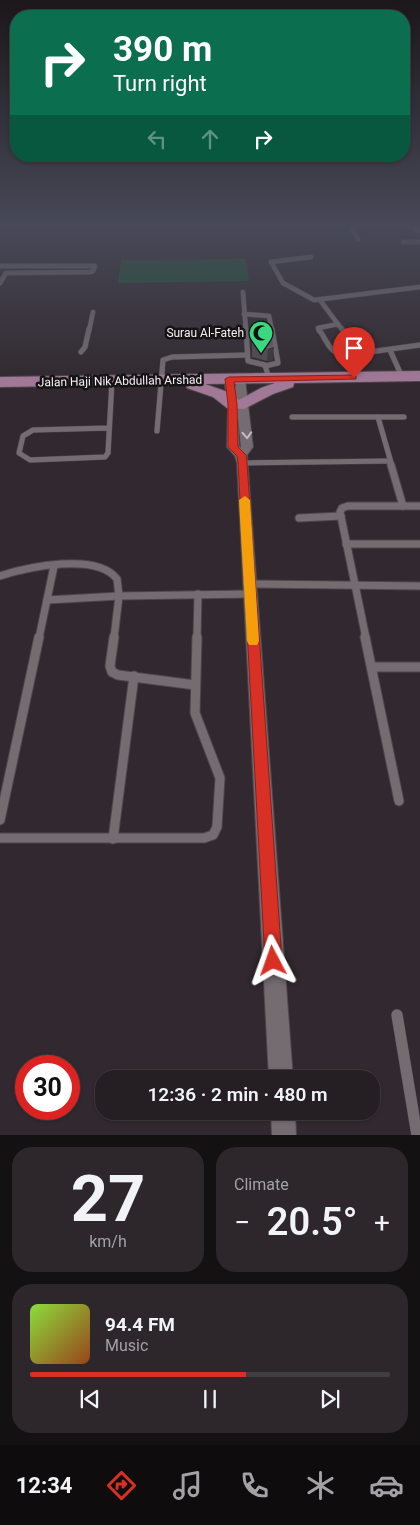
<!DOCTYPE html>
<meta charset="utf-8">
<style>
:root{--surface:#251f23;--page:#2d272b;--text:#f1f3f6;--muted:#a3a2a6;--line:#423d41;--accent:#d93025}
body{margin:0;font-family:Roboto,sans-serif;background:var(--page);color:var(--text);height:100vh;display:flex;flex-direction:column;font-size:19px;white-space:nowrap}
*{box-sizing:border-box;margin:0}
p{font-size:16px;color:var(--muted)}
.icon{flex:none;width:28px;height:28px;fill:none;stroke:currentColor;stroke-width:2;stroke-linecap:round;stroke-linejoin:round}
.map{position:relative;height:1135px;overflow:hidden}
.drawer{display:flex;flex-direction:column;gap:12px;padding:12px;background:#141113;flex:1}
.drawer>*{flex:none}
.banner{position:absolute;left:10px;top:10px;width:400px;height:152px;border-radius:20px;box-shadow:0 1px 4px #0004,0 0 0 1px var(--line);background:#0b6e4f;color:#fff;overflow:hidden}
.speed{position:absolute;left:15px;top:1055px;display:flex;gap:10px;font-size:25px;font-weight:700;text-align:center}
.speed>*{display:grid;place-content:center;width:65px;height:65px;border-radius:50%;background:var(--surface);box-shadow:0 1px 4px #0004,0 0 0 1px var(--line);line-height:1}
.speed .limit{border:8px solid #d22;background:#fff;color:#111}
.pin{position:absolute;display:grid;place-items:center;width:42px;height:42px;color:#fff;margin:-51px -21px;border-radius:50% 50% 50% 0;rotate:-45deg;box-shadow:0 0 5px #0007}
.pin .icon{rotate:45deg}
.me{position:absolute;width:55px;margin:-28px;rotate:356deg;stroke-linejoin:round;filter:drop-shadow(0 0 4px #0008)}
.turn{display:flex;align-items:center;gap:18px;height:105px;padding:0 20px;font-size:22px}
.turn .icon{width:65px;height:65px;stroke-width:2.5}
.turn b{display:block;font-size:35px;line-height:42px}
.lanes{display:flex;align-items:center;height:48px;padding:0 20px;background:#0003;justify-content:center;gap:25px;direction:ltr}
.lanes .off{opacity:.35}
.big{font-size:38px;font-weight:600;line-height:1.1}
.drawer .tile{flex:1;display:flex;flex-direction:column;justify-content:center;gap:8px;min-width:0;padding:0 18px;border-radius:20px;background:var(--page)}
.drawer .dial{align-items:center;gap:0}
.dial b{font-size:65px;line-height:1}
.song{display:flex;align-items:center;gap:15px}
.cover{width:60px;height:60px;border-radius:8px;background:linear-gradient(135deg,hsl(90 70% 55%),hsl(20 70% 35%))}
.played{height:5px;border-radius:2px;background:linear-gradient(90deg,var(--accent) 60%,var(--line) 60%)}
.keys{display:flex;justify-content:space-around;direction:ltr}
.heat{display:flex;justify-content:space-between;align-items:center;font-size:28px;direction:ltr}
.drawer .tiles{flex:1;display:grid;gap:12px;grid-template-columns:1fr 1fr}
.tile:last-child{grid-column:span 2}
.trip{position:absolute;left:95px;top:1070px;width:285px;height:50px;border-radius:20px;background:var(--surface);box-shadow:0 1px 4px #0004,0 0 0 1px var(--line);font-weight:600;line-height:50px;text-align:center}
.dock{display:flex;height:80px;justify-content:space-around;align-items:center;background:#0f0c0e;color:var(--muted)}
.dock .icon{width:35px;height:35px}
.dock .active{color:var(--accent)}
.dock b{font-size:22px;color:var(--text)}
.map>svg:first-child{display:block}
.green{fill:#195632}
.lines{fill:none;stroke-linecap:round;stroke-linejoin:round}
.service-far4-casing{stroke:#4d474c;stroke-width:5.5}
.service-far3-casing{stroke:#4d474c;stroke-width:6}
.service-far2-casing{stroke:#4d474c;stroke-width:9}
.service-far1-casing{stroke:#4d474c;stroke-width:11}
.service-casing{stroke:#4d474c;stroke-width:12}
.minor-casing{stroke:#4d474c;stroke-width:2}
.primary-casing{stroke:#4d474c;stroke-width:2}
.service-far4{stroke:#756c72;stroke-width:4.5}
.service-far3{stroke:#756c72;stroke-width:5}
.service-far2{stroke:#756c72;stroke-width:7}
.service-far1{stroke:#756c72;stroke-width:9}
.service{stroke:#756c72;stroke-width:11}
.minor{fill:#756c72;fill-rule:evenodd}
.primary{fill:#a17997;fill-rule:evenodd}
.wall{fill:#534b51}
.shaded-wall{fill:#3e363c}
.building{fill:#655d63;stroke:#7b747a}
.oneway{stroke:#c2bbc0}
.route{fill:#d93025;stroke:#8d1f18}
.slow{fill:#f59e0b}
.labels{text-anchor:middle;stroke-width:5;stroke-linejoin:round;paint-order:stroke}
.far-poi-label{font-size:12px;fill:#f5f0f4;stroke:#161315;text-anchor:end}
.far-street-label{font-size:12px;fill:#f5f0f4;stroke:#161315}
</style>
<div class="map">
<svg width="420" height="1135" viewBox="0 0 420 1135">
<rect width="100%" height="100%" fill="#31292f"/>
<polygon class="green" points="246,259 249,281 118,283 121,260"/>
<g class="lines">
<defs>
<g id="service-far4">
<polyline points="349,224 358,239"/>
<polyline points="403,242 420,242"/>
<polyline points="311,257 271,262 283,283 314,300 420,287"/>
<polyline points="0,266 95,266 93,271 90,272 6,273 0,283"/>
<polyline points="243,292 246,331"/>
<polyline points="320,300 343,331"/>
<polyline points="244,314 269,316 272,331"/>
<polyline points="89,331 93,312"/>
<polyline points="319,331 318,328 338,324"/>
</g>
<g id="service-far3">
<polyline points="246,329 248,361 265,365 269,379"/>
<path d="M319,329C333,353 333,358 362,353"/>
<polyline points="342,329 358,351 362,353 420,345"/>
<polyline points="390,350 402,377"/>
<polyline points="81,352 85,347 89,329"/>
<polyline points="265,366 278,363 272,329"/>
<polyline points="292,417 404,417"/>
<polyline points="378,417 392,466"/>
<polyline points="109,428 33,430 23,436 19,453 30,460 105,457 108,453 112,381"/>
<polyline points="157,431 163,360 172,357 247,355"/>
<polyline points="243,463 390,461"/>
</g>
<g id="service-far2">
<polyline points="391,465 403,506"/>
<polyline points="299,518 341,516"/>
<polyline points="346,544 420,544"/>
<path d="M0,576C27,567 97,552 117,579L119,596L250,594"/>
<polyline points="249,584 420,586"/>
<polyline points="47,600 119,596 114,638"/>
<polyline points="39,638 54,566"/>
<polyline points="197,638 198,594"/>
<polyline points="366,638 340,512 342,508 348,506 420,506"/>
</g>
<g id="service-far1">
<polyline points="114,637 110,666 112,672 118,675 195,685"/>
<polyline points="365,637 399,801"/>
<polyline points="372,667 420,667"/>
<polyline points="0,820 39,637"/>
<polyline points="0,838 204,838 213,835 217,827 220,778 195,713 197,637"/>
<polyline points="113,839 134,676"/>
</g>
<polyline id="service" points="397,1015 417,1135"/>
<g id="minor">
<path d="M229,376L234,379L236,389V377L240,376L245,379L253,447L247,455L293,1079H269L237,463L235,456L227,447L228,404L224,379ZM238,417L241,447L240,448L239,446Z"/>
<polygon points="271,1111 295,1111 296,1135 272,1135"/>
</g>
<g id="primary">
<polygon points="410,224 420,224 420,233 416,232"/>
<path d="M420,371V381L294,383L293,387L273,394L244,409L227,408L213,397L187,388L186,384L0,387V377ZM275,383L261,388L239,400L225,391L205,384Z"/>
</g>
</defs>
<use href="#service-far4" class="service-far4-casing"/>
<use href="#service-far3" class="service-far3-casing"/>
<use href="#service-far2" class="service-far2-casing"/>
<use href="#service-far1" class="service-far1-casing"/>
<use href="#service" class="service-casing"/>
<use href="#minor" class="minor-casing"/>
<use href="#primary" class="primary-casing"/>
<use href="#service-far4" class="service-far4"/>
<use href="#service-far3" class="service-far3"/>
<use href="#service-far2" class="service-far2"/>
<use href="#service-far1" class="service-far1"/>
<use href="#service" class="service"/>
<use href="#minor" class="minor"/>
<use href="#primary" class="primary"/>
</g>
<polygon class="wall" points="252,335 272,335 273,360 267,361 252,357"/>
<polygon class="shaded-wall" points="274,346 273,360 267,361 268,348"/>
<polygon class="building" points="252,335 272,335 274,346 268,348 253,344"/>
<defs><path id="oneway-chevron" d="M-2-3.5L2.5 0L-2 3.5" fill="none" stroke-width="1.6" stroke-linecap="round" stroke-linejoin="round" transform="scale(1.25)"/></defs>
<use class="oneway" href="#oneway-chevron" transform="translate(247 435) rotate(87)"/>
<linearGradient id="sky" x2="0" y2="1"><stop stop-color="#1b171a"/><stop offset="0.59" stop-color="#484958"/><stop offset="1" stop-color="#484958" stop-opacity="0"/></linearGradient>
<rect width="420" height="382" fill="url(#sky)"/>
<polygon class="route" points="354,375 356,376 356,379 234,382 237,404 238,447 246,455 247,463 282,961 279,967 273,969 267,967 265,961 238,463 237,456 228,447 228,404 225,379 229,377"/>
<polygon class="slow" points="245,496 250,500 259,641 257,645 249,645 247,641 239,500"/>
<defs>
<symbol id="mosque-pin" viewBox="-11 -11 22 30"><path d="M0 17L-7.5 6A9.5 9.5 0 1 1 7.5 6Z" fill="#3ad87f" stroke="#161315"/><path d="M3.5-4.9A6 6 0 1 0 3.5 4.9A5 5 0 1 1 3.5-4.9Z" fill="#111"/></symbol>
</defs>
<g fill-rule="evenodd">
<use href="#mosque-pin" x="247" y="319" width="28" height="38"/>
</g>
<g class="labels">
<g class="far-poi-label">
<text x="244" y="337">Surau Al-Fateh</text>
</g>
<g class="far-street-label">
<text transform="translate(120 381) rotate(-1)" y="4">Jalan Haji Nik Abdullah Arshad</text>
</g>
</g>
</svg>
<div class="speed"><div class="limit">30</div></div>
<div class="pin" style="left:354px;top:378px;background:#d93025"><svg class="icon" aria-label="arrive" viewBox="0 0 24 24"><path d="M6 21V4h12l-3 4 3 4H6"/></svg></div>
<svg class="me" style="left:273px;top:961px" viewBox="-20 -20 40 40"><path d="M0-17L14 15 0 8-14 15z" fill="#d93025" stroke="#fff" stroke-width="4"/></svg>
<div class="trip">12:36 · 2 min · 480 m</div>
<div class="banner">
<div class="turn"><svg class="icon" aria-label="right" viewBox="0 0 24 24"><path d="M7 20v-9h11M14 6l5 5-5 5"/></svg><div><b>390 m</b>Turn right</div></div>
<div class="lanes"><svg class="icon off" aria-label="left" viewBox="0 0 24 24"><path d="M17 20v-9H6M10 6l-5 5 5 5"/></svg><svg class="icon off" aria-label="ahead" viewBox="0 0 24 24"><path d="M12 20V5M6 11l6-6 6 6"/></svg><svg class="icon" aria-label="right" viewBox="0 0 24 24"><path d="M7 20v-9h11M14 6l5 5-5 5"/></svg></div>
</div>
</div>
<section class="drawer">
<div class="tiles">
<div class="tile dial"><b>27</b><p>km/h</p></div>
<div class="tile"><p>Climate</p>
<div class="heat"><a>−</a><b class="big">20.5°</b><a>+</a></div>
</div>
<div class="tile">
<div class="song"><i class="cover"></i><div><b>94.4 FM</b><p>Music</p></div></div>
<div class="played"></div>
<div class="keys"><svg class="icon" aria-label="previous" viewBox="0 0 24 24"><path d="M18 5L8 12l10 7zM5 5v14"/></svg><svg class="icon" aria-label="pause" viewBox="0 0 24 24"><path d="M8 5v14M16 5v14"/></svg><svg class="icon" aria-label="next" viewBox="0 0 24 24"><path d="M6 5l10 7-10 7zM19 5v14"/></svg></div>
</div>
</div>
</section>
<nav class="dock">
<b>12:34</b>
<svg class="icon active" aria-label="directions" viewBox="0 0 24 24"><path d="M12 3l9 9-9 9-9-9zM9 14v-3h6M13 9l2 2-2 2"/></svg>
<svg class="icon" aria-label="music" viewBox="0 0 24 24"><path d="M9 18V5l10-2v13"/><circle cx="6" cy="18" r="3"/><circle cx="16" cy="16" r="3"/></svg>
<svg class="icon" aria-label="phone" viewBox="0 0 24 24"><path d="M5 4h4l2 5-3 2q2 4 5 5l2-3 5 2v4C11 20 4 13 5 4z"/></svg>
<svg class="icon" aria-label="climate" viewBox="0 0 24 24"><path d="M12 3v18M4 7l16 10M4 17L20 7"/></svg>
<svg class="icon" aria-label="car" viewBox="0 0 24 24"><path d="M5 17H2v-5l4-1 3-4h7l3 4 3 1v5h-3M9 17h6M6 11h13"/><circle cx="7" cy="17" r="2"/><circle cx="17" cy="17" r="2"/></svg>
</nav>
